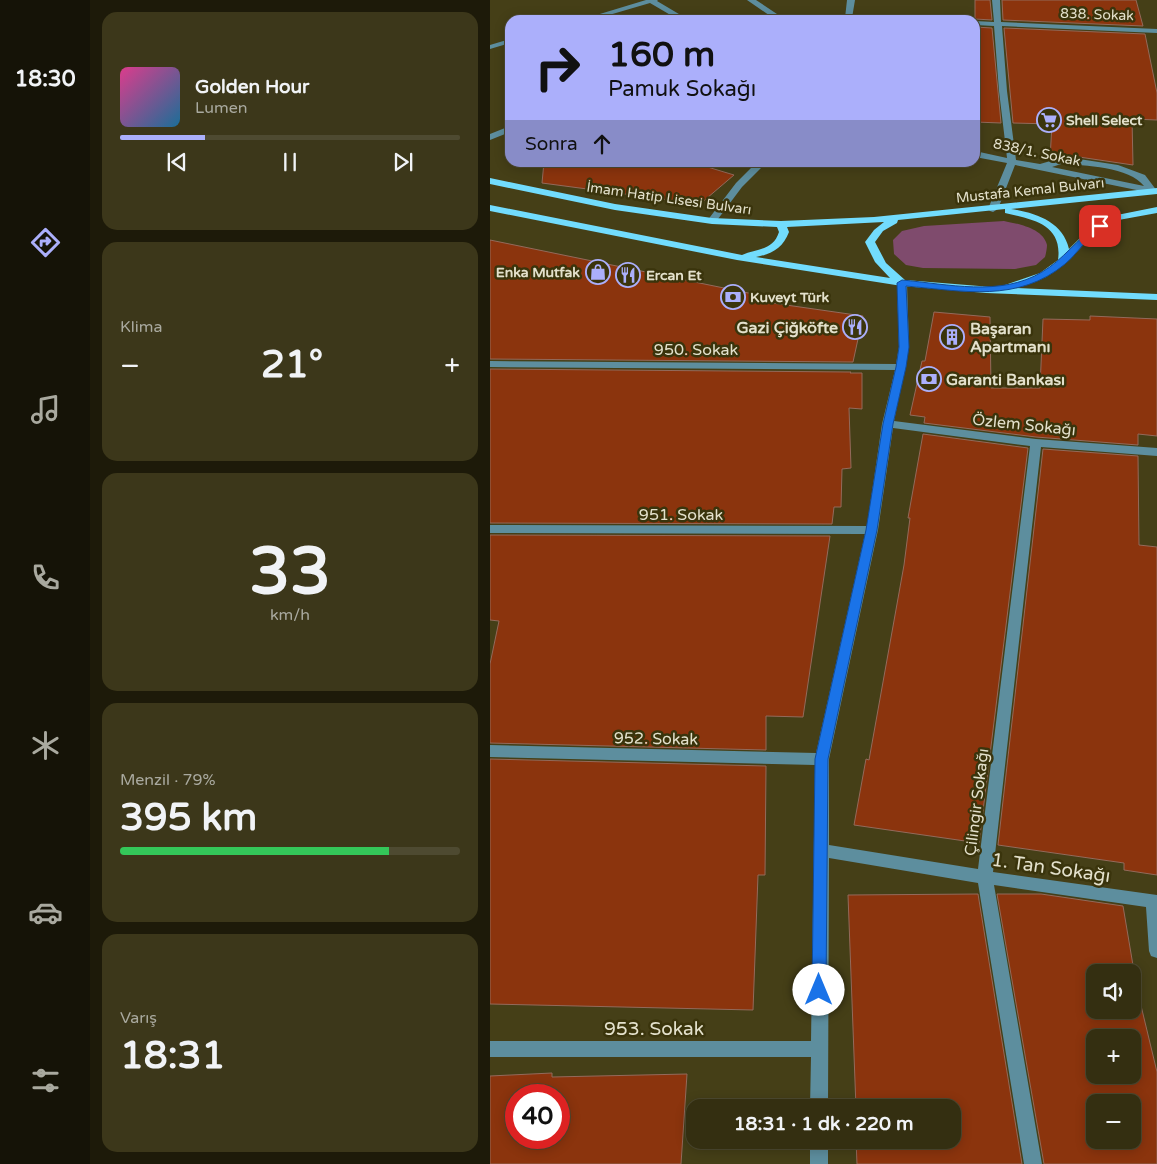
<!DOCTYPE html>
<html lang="tr">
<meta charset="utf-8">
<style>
:root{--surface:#342f11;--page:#3c371a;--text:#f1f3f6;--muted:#a9a99f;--line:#4e4a31;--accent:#abaffb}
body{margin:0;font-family:"Varela Round",sans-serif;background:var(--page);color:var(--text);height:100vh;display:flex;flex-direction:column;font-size:19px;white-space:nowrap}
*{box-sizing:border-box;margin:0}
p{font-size:16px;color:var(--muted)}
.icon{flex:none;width:28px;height:28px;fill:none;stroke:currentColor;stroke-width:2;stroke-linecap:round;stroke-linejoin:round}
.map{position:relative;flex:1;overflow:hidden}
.sheet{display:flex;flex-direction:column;gap:12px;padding:12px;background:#1d1a09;width:400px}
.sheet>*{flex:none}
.banner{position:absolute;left:15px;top:15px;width:475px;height:152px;border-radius:15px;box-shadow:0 2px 12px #0003,0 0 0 1px var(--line);background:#abaffb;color:#111;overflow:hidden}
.fabs{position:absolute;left:596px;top:964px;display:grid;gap:10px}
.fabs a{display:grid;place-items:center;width:55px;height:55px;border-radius:10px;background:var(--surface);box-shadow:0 2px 12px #0003,0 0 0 1px var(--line);font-size:25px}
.speed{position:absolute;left:15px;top:1084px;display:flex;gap:10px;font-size:25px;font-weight:700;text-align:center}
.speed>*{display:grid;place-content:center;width:65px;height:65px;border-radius:50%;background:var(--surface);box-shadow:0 2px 12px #0003,0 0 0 1px var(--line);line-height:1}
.speed .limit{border:8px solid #d22;background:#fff;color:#111}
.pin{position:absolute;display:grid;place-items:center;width:42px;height:42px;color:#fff;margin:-21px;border-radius:10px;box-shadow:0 2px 8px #0006}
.me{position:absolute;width:55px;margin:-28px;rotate:0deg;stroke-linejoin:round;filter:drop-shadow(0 0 4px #0008)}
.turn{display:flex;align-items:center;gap:18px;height:105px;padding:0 20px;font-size:22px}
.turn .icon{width:65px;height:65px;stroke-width:2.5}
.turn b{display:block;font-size:35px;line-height:42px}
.then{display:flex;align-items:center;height:48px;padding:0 20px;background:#0003;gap:10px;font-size:19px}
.big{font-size:38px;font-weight:700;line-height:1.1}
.sheet .card{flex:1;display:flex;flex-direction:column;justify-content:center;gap:8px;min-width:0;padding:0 18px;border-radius:15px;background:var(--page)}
.sheet .dial{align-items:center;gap:0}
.dial b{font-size:65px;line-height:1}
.song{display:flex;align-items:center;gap:15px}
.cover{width:60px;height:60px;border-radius:8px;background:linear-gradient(135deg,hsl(330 70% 55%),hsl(200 70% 35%))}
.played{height:5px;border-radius:2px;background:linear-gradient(90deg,var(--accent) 25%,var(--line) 25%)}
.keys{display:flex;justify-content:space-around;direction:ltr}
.heat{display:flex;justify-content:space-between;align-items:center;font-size:28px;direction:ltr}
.charge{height:8px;border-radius:4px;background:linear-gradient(90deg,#34c759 79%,var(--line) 0)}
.trip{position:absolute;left:196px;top:1099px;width:275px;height:50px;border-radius:15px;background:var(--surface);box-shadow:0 2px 12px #0003,0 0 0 1px var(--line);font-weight:700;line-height:50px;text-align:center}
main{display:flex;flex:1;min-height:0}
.menu{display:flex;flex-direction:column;width:90px;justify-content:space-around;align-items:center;background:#151307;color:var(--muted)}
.menu .icon{width:35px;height:35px}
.menu .on{color:var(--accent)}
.menu b{font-size:22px;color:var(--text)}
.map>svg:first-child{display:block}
.green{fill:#7f4b6d}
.building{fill:#8b340d;stroke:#936a5b;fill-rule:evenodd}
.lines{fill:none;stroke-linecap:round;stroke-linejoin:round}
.minor{fill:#5d8e9e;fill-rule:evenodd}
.major{fill:#72dcfd;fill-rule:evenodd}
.route{fill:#1a73e8;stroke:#114b97}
.labels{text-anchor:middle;stroke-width:5;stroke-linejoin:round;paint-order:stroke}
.far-street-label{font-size:14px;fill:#e4e1cc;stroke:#3a340c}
.far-poi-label{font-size:14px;font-weight:bold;fill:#e4e1cc;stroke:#3a340c;text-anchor:start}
.poi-label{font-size:16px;font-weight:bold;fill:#e4e1cc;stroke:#3a340c;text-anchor:start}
.street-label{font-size:16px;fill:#e4e1cc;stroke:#3a340c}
.near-street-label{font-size:19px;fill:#e4e1cc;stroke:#3a340c}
</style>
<main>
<nav class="menu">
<b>18:30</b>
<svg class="icon on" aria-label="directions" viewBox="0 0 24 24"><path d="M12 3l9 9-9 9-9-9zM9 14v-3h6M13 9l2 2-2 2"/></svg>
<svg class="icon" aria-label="music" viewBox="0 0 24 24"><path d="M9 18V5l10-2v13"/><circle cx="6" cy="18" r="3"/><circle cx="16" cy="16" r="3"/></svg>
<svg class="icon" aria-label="phone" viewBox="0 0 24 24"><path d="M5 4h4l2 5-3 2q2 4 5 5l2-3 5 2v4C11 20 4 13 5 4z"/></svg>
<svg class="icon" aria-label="climate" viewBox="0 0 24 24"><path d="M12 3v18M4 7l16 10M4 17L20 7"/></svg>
<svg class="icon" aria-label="car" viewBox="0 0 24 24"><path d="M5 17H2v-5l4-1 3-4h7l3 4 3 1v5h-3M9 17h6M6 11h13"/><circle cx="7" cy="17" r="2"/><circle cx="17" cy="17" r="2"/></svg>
<svg class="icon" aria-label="filters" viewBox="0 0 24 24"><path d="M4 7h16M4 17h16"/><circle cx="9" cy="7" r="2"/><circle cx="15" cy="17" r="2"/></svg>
</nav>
<section class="sheet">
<div class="card">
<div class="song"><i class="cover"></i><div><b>Golden Hour</b><p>Lumen</p></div></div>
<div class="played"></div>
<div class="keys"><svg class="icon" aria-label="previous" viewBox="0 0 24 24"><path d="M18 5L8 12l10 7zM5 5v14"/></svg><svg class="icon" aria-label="pause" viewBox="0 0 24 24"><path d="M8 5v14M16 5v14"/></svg><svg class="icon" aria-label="next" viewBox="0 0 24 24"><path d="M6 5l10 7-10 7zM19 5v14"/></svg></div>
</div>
<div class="card"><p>Klima</p>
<div class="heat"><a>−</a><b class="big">21°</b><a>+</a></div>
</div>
<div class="card dial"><b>33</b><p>km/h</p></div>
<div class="card"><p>Menzil · 79%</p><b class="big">395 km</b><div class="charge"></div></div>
<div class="card"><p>Varış</p><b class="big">18:31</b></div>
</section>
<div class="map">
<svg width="667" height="1164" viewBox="0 0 667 1164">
<rect width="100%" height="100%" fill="#453f17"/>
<path class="green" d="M514,221C528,224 553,228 557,245C557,248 556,254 555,257L546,265L525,269L433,268L416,265L404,254L403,240L412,231L434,226Z"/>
<g class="building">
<polygon points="485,0 500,0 502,20 485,19"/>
<polygon points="512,0 646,0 653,26 513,20"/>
<polygon points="485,27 502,28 511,123 485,122"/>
<polygon points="514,28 655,34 667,93 667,120 642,119 643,165 589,157 571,156 560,159 562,124 523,123"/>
<polygon points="54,162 201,162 244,175 210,204 52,183"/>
<polygon points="0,240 268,295 268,301 373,316 363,362 0,359"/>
<polygon points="444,312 500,317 501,388 550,388 553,319 600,320 600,316 667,319 667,436 648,434 648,445 546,437 434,423 435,417 420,415 432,361 435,361"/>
<polygon points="0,369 361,372 360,373 372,373 372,409 359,408 361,468 352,469 351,507 344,507 342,524 0,523"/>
<polygon points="433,434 538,448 489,843 364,825 376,759 379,760 414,565 420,518 418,518"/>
<polygon points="553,449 648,456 649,545 667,547 667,875 634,870 634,863 508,845"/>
<polygon points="0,535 340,536 313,717 276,716 276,750 0,743 0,664 9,621 0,620"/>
<polygon points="0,759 276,766 275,875 268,875 263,1010 0,1004"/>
<polygon points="488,894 532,1164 367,1164 366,1140 462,1140 462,1108 366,1108 358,895"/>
<path d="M507,894H551L633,906L647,989L667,1072V1164H554ZM605,972H642V1010H605ZM605,1038H642V1075H605ZM605,1102H642V1140H605Z"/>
<path d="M62,1073V1077L197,1074L191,1164H0V1076ZM26,1095H69V1138H26Z"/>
</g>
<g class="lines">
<g class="minor">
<polygon points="156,0 168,0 167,1 199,20 189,20 160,3 102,20 90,20"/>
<polygon points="257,0 266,0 293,18 355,18 357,0 365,0 362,18 375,18 379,20 286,20"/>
<path d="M502,0H510L511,22L667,29V33L512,26L517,91L526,160L550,164L571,158L589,159L628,165L655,175L667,191L666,194L525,165L508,209L503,212L500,211L498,209L517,163L485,157V151L517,158L509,91L504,26L485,25V21L504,22ZM571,164C594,165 640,167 654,186L562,167Z"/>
<polygon points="20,39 20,43 0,49 0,45"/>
<polygon points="20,126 20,132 0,140 0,134"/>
<polygon points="267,162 277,162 252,187 225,223 219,223 217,221 246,183"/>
<path d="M412,280L417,283L419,347L404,421L546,439L667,448V456L551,447L503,872L667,895V958L661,956L659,951L656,907L504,885L552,1164H534L488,883L339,858L338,1108H320L321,1057H0V1041H321L325,765L0,757V745L326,753L375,534L0,533V525L377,526L392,424L405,370L0,367V361L406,364L409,347L407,283ZM403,428L540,446L488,869L339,845V759L388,530Z"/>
<rect x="320" y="1140" width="18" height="24"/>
</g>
<path class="major" d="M0,178L125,204L222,218L291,221L384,217L667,188V194L521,209C546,213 573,222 579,249L596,232L617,217L667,207V213L623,221L602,236L576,263L556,277L524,288L667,294V300L496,293L412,286L247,260L0,211V205L252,255C267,248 283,251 289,232L287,227L222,224L125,210L0,184ZM515,209V213C542,219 573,224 568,260L550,273L515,285L514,288L415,280L396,263L385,242L393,231L407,223L408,220ZM394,222L384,230L375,242L385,262L400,278L266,257C282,254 293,248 299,232L297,227Z"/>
</g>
<path class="route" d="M607,225L614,226C610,230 606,233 602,236C592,244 585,256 575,264C528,303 473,291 416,286L419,347L416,367L403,424L387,530L338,759L336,990L334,995L329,997L324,995L322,990L325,759L376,530L393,424L406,367L409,347L407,283L412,280C457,284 511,297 552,272C573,260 587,239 607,225Z"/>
<defs>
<symbol id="supermarket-ring" viewBox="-11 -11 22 22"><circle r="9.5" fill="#3a340c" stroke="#abaffb" stroke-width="1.5"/><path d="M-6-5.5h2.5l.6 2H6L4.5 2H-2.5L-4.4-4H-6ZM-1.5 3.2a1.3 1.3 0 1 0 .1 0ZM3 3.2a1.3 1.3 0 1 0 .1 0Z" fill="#abaffb"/></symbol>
<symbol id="shop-ring" viewBox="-11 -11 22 22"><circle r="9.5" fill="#3a340c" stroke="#abaffb" stroke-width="1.5"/><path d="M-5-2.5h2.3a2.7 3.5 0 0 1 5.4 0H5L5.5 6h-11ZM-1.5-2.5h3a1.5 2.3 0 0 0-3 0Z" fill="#abaffb"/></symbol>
<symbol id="restaurant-ring" viewBox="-11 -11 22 22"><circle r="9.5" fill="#3a340c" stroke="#abaffb" stroke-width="1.5"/><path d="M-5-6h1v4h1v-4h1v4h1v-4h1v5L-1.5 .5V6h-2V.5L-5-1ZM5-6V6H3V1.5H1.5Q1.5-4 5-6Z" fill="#abaffb"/></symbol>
<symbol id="bank-ring" viewBox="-11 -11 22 22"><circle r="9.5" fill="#3a340c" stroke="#abaffb" stroke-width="1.5"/><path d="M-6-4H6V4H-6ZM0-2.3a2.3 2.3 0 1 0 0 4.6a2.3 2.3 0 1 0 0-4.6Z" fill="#abaffb"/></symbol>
<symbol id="building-ring" viewBox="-11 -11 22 22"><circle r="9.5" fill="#3a340c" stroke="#abaffb" stroke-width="1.5"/><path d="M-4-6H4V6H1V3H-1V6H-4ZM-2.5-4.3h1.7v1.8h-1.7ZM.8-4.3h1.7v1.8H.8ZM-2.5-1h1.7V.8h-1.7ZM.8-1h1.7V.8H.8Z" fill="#abaffb"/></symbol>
</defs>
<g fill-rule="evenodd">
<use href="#supermarket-ring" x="545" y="106" width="28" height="28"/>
<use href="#shop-ring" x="94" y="258" width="28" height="28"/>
<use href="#restaurant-ring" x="124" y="261" width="28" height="28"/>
<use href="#bank-ring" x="229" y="283" width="28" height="28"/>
<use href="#restaurant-ring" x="351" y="313" width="28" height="28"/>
<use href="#building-ring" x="448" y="323" width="28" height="28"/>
<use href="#bank-ring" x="425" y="365" width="28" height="28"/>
</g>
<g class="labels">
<g class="far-street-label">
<text transform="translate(607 14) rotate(2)" y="5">838. Sokak</text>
<text transform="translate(547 152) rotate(12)" y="5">838/1. Sokak</text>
<text transform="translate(540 190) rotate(-6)" y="5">Mustafa Kemal Bulvarı</text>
<text transform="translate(179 198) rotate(8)" y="5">İmam Hatip Lisesi Bulvarı</text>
</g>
<g class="far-poi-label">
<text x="576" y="125">Shell Select</text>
<text x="90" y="277" text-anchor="end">Enka Mutfak</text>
<text x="156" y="280">Ercan Et</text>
<text x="260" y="302">Kuveyt Türk</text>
</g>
<g class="poi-label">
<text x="348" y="333" text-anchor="end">Gazi Çiğköfte</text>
<text x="480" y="334">Başaran<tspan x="480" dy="18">Apartmanı</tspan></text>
<text x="456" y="385">Garanti Bankası</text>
</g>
<g class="street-label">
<text x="206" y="355">950. Sokak</text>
<text transform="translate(534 424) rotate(6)" y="6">Özlem Sokağı</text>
<text x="191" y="520">951. Sokak</text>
<text transform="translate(166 738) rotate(1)" y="6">952. Sokak</text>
<text transform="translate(486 802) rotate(-83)" y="6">Çilingir Sokağı</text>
</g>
<g class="near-street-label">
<text transform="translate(561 867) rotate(8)" y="7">1. Tan Sokağı</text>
<text x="164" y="1035">953. Sokak</text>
</g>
</g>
</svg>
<div class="fabs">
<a><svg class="icon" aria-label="sound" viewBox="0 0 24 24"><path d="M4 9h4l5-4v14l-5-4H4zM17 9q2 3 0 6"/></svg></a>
<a>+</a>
<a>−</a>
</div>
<div class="speed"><div class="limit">40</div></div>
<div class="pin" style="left:610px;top:226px;background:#d93025"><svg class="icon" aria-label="arrive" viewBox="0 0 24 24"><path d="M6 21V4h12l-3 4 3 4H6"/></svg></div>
<svg class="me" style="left:329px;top:990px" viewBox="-20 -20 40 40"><circle r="19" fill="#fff"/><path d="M0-13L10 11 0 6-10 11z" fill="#1a73e8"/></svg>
<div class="trip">18:31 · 1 dk · 220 m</div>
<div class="banner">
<div class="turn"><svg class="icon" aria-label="right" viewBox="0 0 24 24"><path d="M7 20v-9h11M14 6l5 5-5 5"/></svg><div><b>160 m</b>Pamuk Sokağı</div></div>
<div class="then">Sonra<svg class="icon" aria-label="ahead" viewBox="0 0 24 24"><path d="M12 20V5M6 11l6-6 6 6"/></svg></div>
</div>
</div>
</main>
